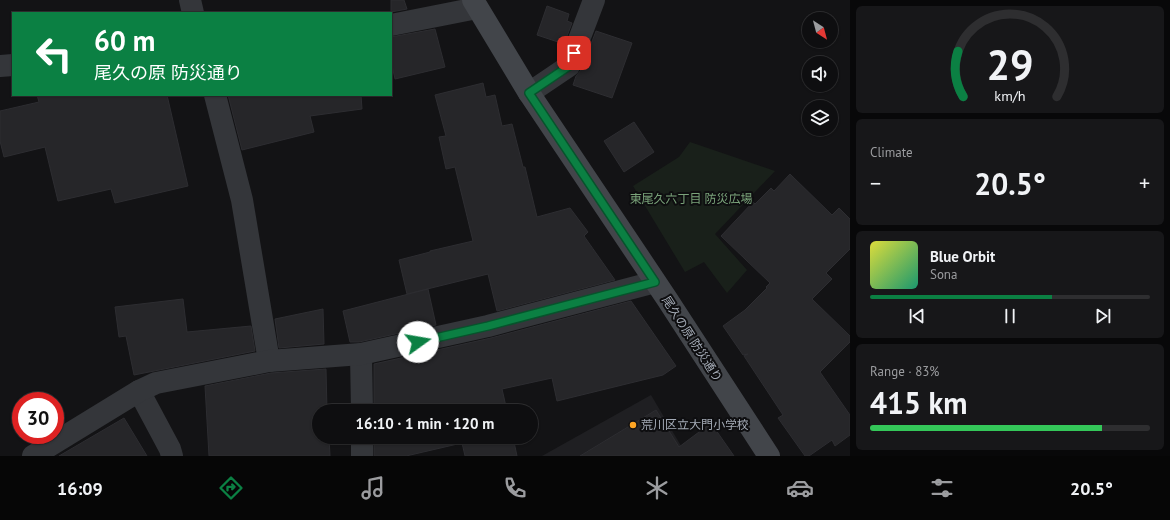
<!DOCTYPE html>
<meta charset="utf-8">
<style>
:root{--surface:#0e0e10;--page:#171719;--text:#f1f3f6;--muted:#9b9c9f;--line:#2e2e30;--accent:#0b8043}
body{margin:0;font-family:"PT Sans","Noto Sans JP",sans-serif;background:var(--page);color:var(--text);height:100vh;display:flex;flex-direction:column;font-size:15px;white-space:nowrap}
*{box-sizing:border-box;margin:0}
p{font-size:13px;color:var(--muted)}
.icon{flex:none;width:22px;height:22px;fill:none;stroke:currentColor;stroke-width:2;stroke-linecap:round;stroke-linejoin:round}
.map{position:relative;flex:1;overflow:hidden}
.side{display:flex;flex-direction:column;gap:6px;padding:6px;background:#080809;width:320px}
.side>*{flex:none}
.top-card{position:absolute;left:12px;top:12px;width:380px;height:84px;border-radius:0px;box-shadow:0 1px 3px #0004,0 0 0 1px var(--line);background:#0b8043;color:#fff;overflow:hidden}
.needle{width:26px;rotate:144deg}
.buttons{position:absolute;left:802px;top:12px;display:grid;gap:8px}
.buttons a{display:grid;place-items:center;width:36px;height:36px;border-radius:50%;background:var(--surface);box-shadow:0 1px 3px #0004,0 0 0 1px var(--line);font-size:20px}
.speed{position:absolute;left:12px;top:392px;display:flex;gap:8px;font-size:20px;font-weight:700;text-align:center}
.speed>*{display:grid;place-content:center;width:52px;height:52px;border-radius:50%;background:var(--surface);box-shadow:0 1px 3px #0004,0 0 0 1px var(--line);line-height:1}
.speed .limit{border:6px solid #d22;background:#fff;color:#111}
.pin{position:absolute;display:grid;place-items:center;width:34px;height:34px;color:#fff;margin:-17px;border-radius:8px;box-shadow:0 2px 6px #0006}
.me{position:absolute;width:44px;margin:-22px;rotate:77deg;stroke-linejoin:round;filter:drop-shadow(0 0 3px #0008)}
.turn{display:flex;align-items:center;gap:14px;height:84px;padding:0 16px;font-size:18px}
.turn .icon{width:52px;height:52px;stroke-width:2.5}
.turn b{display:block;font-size:28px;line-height:34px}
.big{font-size:30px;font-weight:700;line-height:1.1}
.side .tile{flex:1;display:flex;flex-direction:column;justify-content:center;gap:6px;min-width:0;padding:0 14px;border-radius:6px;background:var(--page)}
.side .dial{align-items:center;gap:0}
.dial svg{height:104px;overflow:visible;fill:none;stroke:var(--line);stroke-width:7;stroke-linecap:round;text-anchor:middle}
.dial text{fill:var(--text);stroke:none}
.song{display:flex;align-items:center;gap:12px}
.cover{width:48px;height:48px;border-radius:6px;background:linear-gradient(135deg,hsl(60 70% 55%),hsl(160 70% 35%))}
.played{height:4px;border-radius:2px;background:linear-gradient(90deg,var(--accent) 65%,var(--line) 65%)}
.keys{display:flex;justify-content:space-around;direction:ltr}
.heat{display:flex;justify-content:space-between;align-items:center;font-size:22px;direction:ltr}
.charge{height:6px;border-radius:3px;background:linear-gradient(90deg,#34c759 83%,var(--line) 0)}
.trip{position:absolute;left:312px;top:404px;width:226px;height:40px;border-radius:20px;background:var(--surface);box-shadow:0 1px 3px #0004,0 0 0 1px var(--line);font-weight:700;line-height:40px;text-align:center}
.menu{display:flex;height:64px;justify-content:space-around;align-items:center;background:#060606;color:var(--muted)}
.menu .icon{width:28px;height:28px}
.menu .selected{color:var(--accent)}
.menu b{font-size:18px;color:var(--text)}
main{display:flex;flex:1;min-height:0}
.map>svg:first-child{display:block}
.built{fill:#1f1f22}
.green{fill:#19201a}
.building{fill:#262629;stroke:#2d2d31}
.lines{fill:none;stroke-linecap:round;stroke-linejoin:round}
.street{stroke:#34363a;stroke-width:22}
.secondary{stroke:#42454a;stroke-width:22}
.route-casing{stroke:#07532c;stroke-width:10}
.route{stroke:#0b8043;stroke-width:7}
.poi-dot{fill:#fda423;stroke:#0e0e10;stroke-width:1.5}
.labels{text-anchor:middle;stroke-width:4;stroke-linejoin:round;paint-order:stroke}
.park-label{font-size:12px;fill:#7aa37a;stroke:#0e0e10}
.street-label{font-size:12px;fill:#a4abb6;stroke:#0e0e10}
.poi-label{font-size:12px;fill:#a4abb6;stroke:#0e0e10;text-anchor:start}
</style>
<main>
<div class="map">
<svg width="850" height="456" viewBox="0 0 850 456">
<rect width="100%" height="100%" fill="#131315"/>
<polygon class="built" points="651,395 687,456 542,456"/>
<polygon class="green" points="690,142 775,171 715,234 747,270 727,293 704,262 685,272 633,186 679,157"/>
<g class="building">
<polygon points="391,0 404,0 407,9 391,12"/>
<polygon points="547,6 569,14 567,21 572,23 564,44 537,35"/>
<polygon points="435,29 445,67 395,79 391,61 391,37"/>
<polygon points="596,31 632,43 612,98 573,85 576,76 581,70"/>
<polygon points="483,83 486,97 495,95 502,126 512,124 523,167 525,167 537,217 570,208 588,232 584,236 615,280 497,311 488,274 407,294 399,260 430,252 430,251 473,241 455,167 446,169 439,137 446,136 435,95"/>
<polygon points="37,95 167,95 188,186 115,203 111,189 58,201 45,147 4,157 0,141 0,111 39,102"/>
<polygon points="228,95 361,95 362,109 310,116 314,132 242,150"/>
<polygon points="634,122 654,152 624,172 604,141"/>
<polygon points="790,174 832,215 839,208 850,219 850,249 826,273 832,279 812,299 850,336 850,342 820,372 850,415 850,435 835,446 832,440 809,456 805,456 778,418 783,415 744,356 748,354 743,355 723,326 745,310 767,288 766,287 770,283 721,236 753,202 755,204 771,188 774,191"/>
<polygon points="428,289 436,325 359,342 350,342 343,311"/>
<polygon points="183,299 187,332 251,326 255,351 134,375 126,336 119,337 115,307"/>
<polygon points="631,301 676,366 663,375 557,401 552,378 502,389 507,411 374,411 374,364 491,338"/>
<polygon points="323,309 324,344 279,348 275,319"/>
<polygon points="326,369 327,411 319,411 319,437 329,437 330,456 209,456 205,386 271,373"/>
<polygon points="656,410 679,447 711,423 734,456 580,456"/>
<polygon points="124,418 147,456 59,456"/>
<polygon points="374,437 513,437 517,456 465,456 462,443 406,456 374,456"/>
</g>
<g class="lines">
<g class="street">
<polyline points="190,0 193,13"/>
<polyline points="391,25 477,8"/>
<polyline points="0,66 13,65"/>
<polyline points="529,93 569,66 594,0"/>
<polyline points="215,95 242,200 269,361"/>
<polyline points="361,354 362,411"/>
<polyline points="139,391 170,449 172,456"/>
<polyline points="362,437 362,456"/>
<polyline points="33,456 139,391 156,383 269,361 361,354 488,326 655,282"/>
</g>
<polyline class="secondary" points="473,0 529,93 667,299 769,456"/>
</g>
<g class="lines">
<defs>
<polyline id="route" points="418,342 488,326 655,282 529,93 569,66 574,53"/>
</defs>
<use href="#route" class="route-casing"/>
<use href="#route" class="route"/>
</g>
<circle class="poi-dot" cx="633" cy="425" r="4"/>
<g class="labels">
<g class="park-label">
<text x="691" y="203">東尾久六丁目 防災広場</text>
</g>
<g class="street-label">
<text transform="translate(692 339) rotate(57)" y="4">尾久の原 防災通り</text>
</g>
<g class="poi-label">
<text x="641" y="429">荒川区立大門小学校</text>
</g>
</g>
</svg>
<div class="buttons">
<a><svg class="needle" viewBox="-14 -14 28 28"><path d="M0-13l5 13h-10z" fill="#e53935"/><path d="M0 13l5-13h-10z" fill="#9b9c9f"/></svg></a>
<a><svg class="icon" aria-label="sound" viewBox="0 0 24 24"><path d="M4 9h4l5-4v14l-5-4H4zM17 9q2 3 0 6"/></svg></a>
<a><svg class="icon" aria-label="layers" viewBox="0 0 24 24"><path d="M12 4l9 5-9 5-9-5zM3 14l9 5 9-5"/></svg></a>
</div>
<div class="speed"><div class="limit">30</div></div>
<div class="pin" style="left:574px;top:53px;background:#d93025"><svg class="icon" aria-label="arrive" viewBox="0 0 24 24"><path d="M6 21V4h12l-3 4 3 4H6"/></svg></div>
<svg class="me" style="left:418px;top:342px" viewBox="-20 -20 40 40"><circle r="19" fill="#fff"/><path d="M0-13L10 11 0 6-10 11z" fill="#0b8043"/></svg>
<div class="trip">16:10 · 1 min · 120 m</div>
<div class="top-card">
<div class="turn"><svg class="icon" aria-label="left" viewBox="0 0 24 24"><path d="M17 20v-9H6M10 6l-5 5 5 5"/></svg><div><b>60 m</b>尾久の原 防災通り</div></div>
</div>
</div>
<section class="side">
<div class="tile dial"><svg viewBox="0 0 100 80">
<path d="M14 69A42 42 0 1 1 86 69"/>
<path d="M14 69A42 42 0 0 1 10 34" stroke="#0b8043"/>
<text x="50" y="56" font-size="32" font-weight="700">29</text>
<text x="50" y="72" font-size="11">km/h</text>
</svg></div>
<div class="tile"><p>Climate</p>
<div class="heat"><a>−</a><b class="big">20.5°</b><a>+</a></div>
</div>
<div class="tile">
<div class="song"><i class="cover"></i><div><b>Blue Orbit</b><p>Sona</p></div></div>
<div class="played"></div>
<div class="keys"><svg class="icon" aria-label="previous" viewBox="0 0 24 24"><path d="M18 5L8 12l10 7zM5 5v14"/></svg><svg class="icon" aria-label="pause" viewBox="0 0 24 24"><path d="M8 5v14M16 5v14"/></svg><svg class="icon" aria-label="next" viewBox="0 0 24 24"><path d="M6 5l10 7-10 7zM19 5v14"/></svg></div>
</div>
<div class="tile"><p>Range · 83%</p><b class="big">415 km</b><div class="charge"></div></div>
</section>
</main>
<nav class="menu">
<b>16:09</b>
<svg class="icon selected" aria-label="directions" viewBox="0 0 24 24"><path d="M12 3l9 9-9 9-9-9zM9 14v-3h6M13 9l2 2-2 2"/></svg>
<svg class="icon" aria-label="music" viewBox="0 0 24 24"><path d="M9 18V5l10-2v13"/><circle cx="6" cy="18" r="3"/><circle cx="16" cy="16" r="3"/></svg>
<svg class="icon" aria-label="phone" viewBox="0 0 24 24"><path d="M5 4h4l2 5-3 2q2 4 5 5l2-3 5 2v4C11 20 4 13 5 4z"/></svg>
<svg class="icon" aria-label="climate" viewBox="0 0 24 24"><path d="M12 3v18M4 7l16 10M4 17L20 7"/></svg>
<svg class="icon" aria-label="car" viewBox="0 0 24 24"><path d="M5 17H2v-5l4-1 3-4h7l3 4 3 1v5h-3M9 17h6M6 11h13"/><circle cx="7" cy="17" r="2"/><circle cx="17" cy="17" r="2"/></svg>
<svg class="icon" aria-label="filters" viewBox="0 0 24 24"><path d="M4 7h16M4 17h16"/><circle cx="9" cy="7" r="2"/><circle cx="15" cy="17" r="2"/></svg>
<b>20.5°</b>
</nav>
